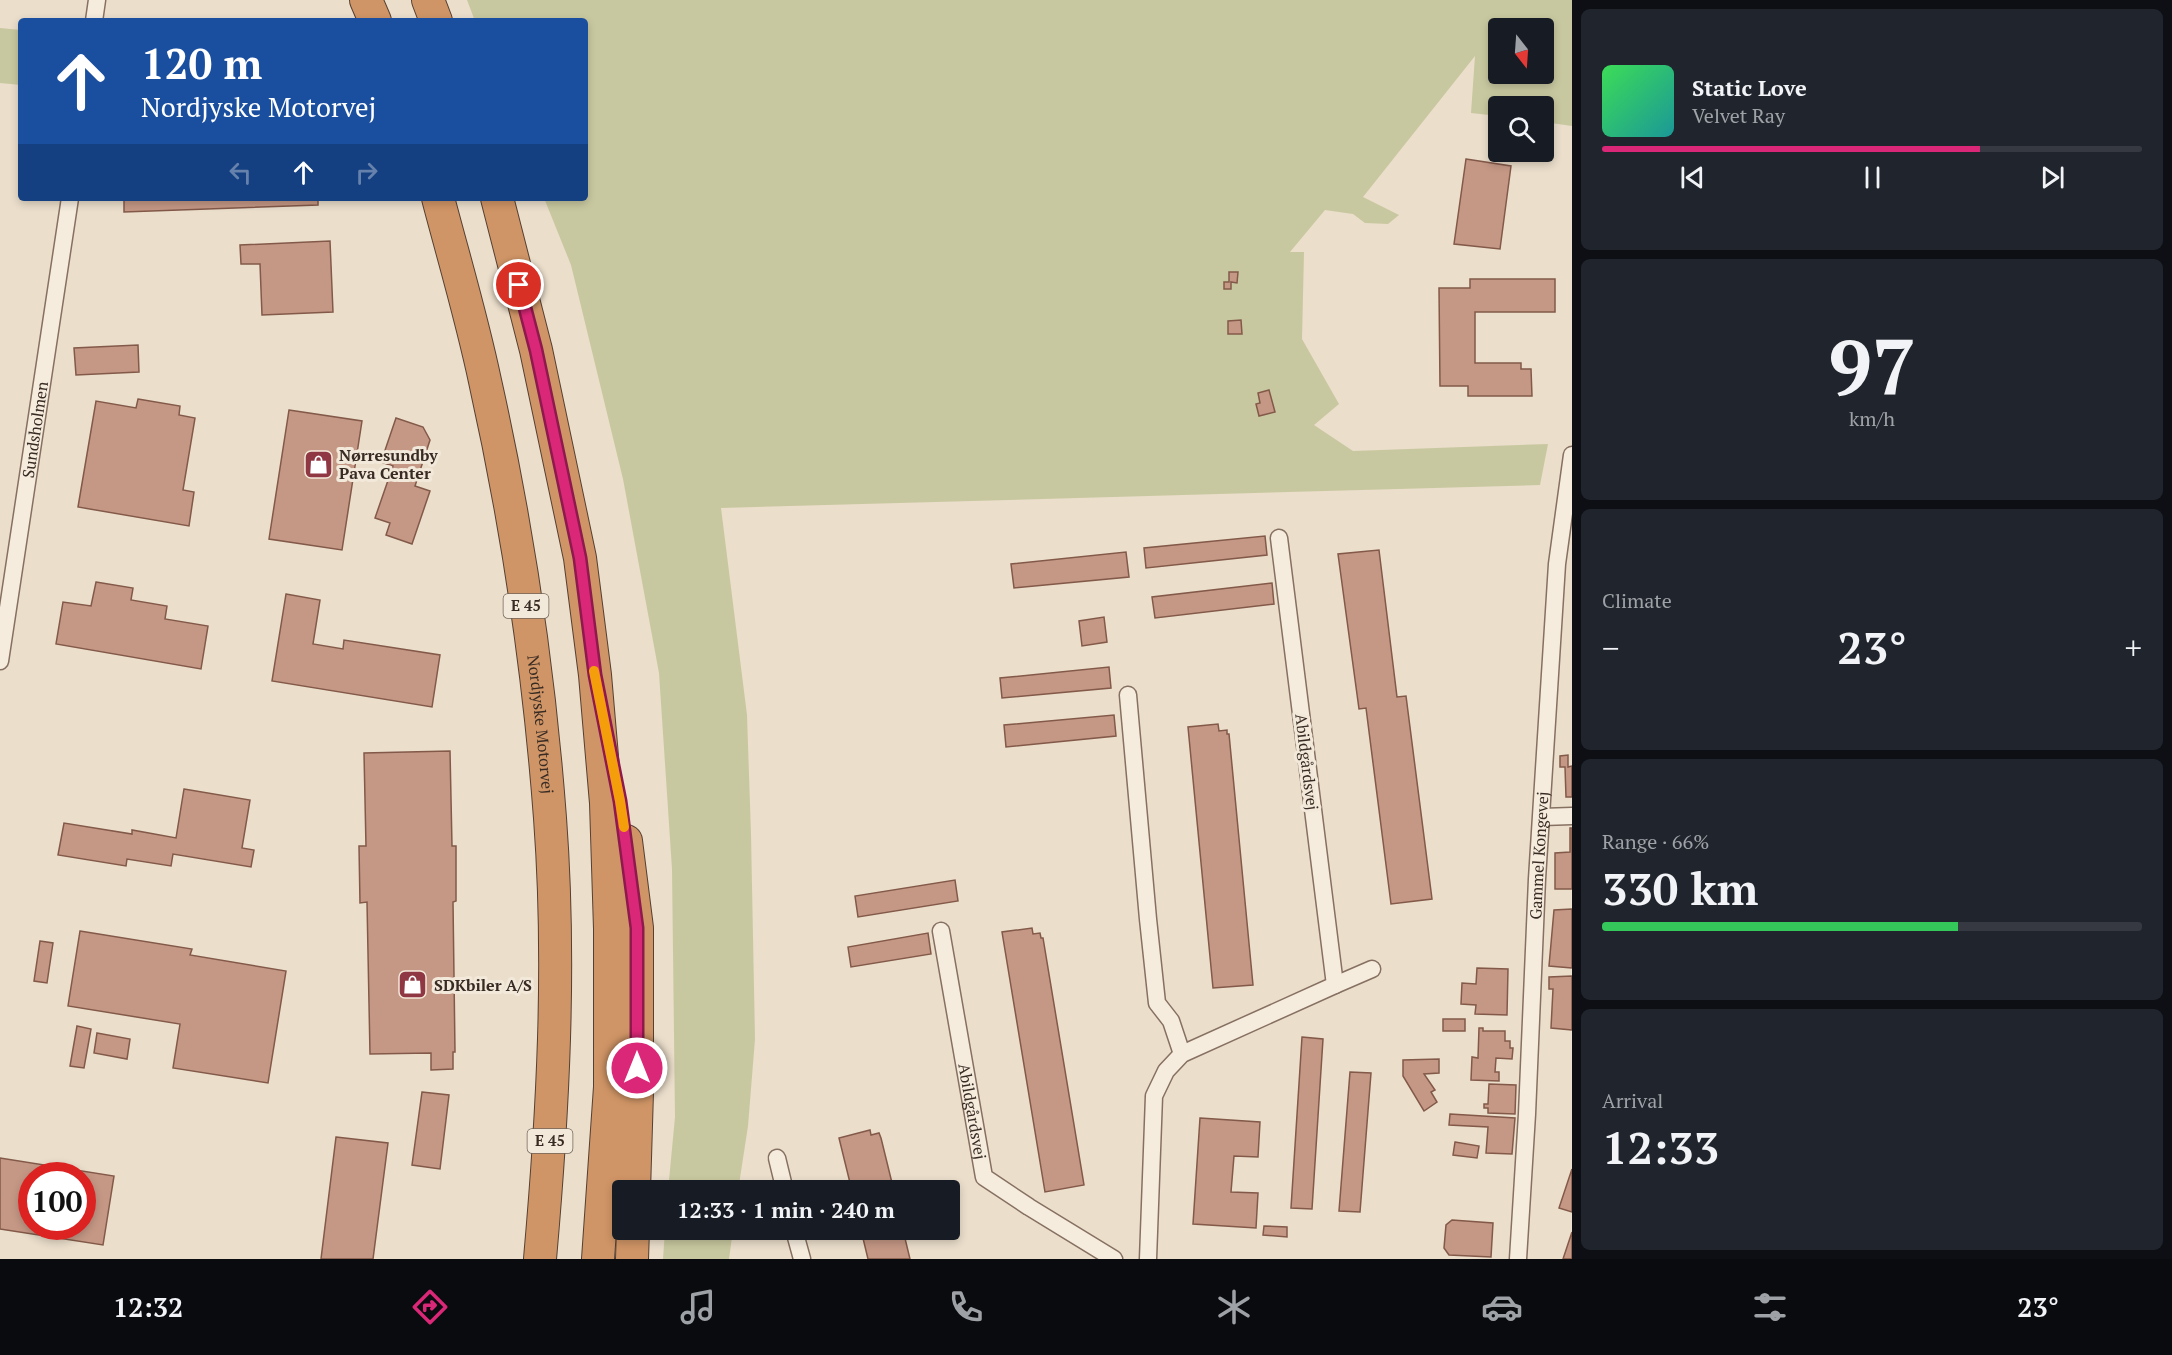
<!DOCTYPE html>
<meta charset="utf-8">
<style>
:root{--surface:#171b24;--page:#20242c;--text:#f1f3f6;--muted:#9ea1a6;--line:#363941;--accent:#db2777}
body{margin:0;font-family:"PT Serif",serif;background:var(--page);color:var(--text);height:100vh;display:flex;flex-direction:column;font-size:22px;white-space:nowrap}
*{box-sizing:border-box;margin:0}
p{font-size:20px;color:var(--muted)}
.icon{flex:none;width:33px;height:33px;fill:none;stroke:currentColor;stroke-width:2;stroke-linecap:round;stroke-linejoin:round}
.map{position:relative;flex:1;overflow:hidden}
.details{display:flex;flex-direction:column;gap:9px;padding:9px;background:#0d0f14;width:600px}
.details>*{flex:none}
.banner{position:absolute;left:18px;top:18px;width:570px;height:183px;border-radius:6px;box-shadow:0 3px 9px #0003;background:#1a4fa0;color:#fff;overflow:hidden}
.needle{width:39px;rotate:163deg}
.tools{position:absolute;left:1488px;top:18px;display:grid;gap:12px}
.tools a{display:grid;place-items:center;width:66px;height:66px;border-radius:6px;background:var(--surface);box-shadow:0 3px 9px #0003;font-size:30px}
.speed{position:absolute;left:18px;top:1162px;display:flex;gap:12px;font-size:30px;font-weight:700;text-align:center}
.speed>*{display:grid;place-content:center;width:78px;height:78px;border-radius:50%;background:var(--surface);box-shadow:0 3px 9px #0003;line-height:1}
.speed .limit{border:9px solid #d22;background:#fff;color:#111}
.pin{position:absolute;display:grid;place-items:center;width:51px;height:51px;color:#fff;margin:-26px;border:3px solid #fff;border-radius:50%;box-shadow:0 2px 6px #0007}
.me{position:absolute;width:66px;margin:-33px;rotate:0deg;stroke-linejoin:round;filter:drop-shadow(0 0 4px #0008)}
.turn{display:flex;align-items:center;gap:21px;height:126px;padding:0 24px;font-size:27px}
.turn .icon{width:78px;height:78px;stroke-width:2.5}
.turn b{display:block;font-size:42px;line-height:51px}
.lanes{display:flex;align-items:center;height:57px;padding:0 24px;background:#0003;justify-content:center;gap:30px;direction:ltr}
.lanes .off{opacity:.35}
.big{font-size:45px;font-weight:700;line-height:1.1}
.details .tile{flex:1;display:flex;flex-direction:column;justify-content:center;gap:9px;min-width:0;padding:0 21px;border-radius:9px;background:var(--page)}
.details .dial{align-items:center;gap:0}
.dial b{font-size:78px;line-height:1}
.song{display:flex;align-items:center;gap:18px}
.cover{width:72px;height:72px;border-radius:9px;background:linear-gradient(135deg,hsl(130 70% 55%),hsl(180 70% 35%))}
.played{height:6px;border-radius:3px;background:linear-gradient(90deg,var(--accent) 70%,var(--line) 70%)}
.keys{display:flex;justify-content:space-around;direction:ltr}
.heat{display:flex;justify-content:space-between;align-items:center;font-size:33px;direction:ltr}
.charge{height:9px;border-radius:4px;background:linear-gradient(90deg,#34c759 66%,var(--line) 0)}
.trip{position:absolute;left:612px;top:1180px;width:348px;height:60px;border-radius:6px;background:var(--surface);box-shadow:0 3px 9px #0003;font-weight:700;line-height:60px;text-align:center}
.dock{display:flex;height:96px;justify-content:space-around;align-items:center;background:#090b0e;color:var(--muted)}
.dock .icon{width:42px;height:42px}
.dock .current{color:var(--accent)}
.dock b{font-size:27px;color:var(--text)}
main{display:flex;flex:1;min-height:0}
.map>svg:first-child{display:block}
.green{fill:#c8c8a0;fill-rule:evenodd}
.building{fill:#c59885;stroke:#835949;stroke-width:1.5;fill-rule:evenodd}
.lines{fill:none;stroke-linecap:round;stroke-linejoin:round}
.street-casing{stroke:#867061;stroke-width:19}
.highway-casing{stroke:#554034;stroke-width:34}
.street{stroke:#f6ecde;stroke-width:16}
.highway{stroke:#d09566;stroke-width:32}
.route-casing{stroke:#8e194d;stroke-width:15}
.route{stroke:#db2777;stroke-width:10}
.slow{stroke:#f59e0b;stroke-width:10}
.labels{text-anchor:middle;stroke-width:6;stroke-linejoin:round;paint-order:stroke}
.shield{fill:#f3e9da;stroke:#70645a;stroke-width:1.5}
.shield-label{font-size:15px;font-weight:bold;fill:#382b23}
.street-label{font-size:16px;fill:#382b23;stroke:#f3e9da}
.poi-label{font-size:16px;font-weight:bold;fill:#382b23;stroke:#f3e9da;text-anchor:start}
</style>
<main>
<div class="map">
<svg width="1572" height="1259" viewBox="0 0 1572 1259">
<rect width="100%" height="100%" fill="#ebdecb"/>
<g class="green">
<path d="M467,0H1572V126L1544,122V106H1498V116L1471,113L1475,56L1363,197L1399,215L1388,224L1365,223L1353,214L1325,210L1290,252H1304L1302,339L1339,404L1314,425L1353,451L1548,444L1540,485L721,508L747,715L751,834L755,1039L748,1126L738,1191H668L675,1117L672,869L659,673L623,479L571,265L544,198H585V21H475ZM1498,28H1544V74H1498Z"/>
<polygon points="0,28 21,30 21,85 0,83"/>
<polygon points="665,1230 733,1230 729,1259 663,1259"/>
</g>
<g class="building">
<polygon points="1466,159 1511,166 1500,249 1454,244"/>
<polygon points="124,198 318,198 318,205 124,212"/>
<polygon points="330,241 333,312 262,315 260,264 241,264 240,245"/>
<polygon points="1229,272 1238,272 1237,283 1231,282 1231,289 1224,289 1224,282 1229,282"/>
<polygon points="1470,279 1555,279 1555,312 1475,312 1475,363 1521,363 1521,369 1531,369 1532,396 1468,396 1468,386 1440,386 1439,288 1470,288"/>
<polygon points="1241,320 1242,334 1228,334 1228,321"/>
<polygon points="138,345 139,372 76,375 74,348"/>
<polygon points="1269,390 1275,412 1259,416 1256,404 1260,403 1258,393"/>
<polygon points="138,399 180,406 179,415 195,418 183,490 194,492 189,526 78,507 96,401 136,408"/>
<polygon points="289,410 362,421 342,550 269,539"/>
<polygon points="396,418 423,427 430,440 415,486 430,491 412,544 386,535 390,523 375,518 393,466 381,462"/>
<polygon points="1265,536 1267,555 1146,568 1144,548"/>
<polygon points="1379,550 1397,697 1406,696 1432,899 1391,904 1366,708 1359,709 1338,554"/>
<polygon points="1126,552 1129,577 1014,588 1011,564"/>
<polygon points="96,582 133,588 131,600 167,606 165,619 208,626 201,669 56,644 63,602 91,606"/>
<polygon points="1272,583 1274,604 1155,618 1152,597"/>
<polygon points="286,594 320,600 313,644 343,649 344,640 440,655 432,707 272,681"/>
<polygon points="1104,617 1107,642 1082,646 1079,621"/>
<polygon points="1109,667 1111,688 1002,698 1000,678"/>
<polygon points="1114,715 1116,736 1006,747 1004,725"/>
<polygon points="1218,724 1219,731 1227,730 1227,734 1229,734 1253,985 1213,988 1188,727"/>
<polygon points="450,751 452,846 456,846 456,901 453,902 455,1052 453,1052 453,1069 431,1070 431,1053 370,1054 367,902 360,903 359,846 366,846 364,753"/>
<polygon points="1568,755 1568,767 1572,766 1572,797 1566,797 1565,767 1560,767 1560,756"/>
<polygon points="184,789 250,800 242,848 254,850 251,867 173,854 171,866 127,859 126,866 58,855 64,823 132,834 132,830 176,838"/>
<polygon points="1570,828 1572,828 1572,889 1555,889 1555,853 1570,852"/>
<polygon points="955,880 958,901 858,917 855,896"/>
<polygon points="1572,909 1572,968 1549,966 1554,910"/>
<polygon points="1032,928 1033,934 1040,933 1041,938 1043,938 1084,1185 1045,1192 1002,932"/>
<polygon points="80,931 192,949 190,955 286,971 268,1083 173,1068 180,1024 68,1006"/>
<polygon points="928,933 931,954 851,967 848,947"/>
<polygon points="40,941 53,943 47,983 34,981"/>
<polygon points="1477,968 1508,969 1507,1015 1475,1014 1476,1005 1461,1004 1462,983 1476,984"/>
<polygon points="1572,976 1572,1030 1551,1028 1553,989 1549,989 1549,977"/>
<rect x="1443" y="1019" width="22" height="12"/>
<polygon points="77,1026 91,1029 84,1068 70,1066"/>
<polygon points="1479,1028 1483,1028 1483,1031 1505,1031 1505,1041 1510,1041 1510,1048 1513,1048 1512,1059 1496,1058 1495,1072 1499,1072 1499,1081 1471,1080 1472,1057 1478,1058"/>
<polygon points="97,1033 130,1039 127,1059 94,1053"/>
<polygon points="1302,1037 1323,1039 1312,1209 1291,1208"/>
<polygon points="1439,1059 1439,1073 1424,1074 1435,1090 1431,1092 1437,1102 1424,1111 1403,1076 1403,1060"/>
<polygon points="1350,1072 1371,1073 1360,1212 1339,1211"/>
<polygon points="1489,1084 1516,1085 1515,1114 1488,1113 1488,1108 1484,1108 1484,1104 1488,1104"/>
<polygon points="422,1092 449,1095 440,1169 412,1165"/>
<polygon points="1450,1114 1515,1118 1512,1154 1486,1153 1488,1127 1449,1125"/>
<polygon points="1200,1118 1260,1122 1258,1157 1234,1156 1231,1192 1258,1193 1256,1228 1193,1224"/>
<polygon points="870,1130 871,1135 879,1133 881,1138 894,1191 852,1191 839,1138"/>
<polygon points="336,1137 388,1143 373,1259 321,1259"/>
<polygon points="1455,1142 1479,1146 1477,1158 1453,1155"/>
<path d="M0,1158L114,1176L103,1245L0,1229ZM32,1176H82V1227H32Z"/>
<polygon points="1572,1169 1572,1212 1559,1208"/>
<polygon points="1452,1220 1493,1223 1491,1257 1449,1255 1444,1248 1446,1225"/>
<polygon points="1264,1226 1287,1227 1287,1237 1263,1235"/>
<polygon points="861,1230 903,1230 910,1259 868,1259"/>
<polygon points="1572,1232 1572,1259 1563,1259"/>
</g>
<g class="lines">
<defs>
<g id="street">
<polyline points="94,21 97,0"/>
<path id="s1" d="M0,661L70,198"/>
<polyline points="1128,695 1148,919 1157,1003 1171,1021 1182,1054"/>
<polyline points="1542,817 1572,816"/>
<path id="s2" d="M941,931L984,1177L1029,1207L1114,1259"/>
<polyline points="1335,985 1372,969"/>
<polyline points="777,1158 785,1191"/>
<polyline points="794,1230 802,1259"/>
<polyline points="1148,1259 1154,1096 1166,1071 1182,1054 1335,985 1279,538"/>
<path id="s3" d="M1518,1259L1527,1114L1537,879L1557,564L1572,455"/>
</g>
<g id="highway">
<polyline points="366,0 375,21"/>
<polyline points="428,0 436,21"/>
<path id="s4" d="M438,198C454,259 472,319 485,381C517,524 539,671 550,818C561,965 553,1112 540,1259"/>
<polyline points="497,198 536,350 580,558 595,675 606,803 610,929 610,1087 598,1259"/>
<polyline points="626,841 637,928 637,1092 634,1191"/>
<polyline points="632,1259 633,1230"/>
</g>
</defs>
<use href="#street" class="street-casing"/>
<use href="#highway" class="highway-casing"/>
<use href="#street" class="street"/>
<use href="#highway" class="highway"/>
</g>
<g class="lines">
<defs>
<polyline id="route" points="519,285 536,350 580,558 595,675 620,801 637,928 637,1068"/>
</defs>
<use href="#route" class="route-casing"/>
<use href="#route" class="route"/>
<polyline class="slow" points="594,671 620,801 624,827"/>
</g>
<defs>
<symbol id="shop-square" viewBox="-11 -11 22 22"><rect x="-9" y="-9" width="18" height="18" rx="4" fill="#8f3742" stroke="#f3e9da"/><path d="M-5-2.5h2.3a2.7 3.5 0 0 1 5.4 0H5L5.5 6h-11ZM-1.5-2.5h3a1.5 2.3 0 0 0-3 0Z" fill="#fff"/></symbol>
</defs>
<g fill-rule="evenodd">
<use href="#shop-square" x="302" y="448" width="33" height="33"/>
<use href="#shop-square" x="396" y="968" width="33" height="33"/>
</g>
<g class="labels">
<g class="shield">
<rect x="503.5" y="594" width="45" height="24" rx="4.5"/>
<rect x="527.5" y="1129" width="45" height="24" rx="4.5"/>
</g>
<g class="shield-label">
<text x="526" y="611">E 45</text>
<text x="550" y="1146">E 45</text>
</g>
<g class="street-label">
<text dy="6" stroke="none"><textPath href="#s1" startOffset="234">Sundsholmen</textPath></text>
<text dy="6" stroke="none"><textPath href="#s4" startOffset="537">Nordjyske Motorvej</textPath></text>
<text transform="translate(1307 762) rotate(83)" y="6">Abildgårdsvej</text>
<text dy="6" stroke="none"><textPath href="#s3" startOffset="404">Gammel Kongevej</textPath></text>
<text dy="6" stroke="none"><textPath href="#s2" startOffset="183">Abildgårdsvej</textPath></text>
</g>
<g class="poi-label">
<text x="339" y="461">Nørresundby<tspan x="339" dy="18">Pava Center</tspan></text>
<text x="434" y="991">SDKbiler A/S</text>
</g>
</g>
</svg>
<div class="tools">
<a><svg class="needle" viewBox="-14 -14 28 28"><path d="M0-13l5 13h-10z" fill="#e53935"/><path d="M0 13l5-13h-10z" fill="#9ea1a6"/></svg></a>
<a><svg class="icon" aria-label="search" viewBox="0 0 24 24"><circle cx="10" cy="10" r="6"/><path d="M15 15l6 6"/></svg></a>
</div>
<div class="speed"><div class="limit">100</div></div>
<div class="pin" style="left:519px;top:285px;background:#d93025"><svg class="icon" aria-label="arrive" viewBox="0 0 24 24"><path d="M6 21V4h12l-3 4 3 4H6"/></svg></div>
<svg class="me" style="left:637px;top:1068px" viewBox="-20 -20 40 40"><circle r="17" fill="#db2777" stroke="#fff" stroke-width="3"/><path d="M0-11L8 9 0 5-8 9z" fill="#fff"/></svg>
<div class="trip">12:33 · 1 min · 240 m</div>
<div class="banner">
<div class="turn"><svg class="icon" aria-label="ahead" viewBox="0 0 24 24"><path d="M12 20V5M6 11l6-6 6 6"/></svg><div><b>120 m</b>Nordjyske Motorvej</div></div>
<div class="lanes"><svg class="icon off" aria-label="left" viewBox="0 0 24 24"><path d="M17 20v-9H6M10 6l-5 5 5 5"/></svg><svg class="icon" aria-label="ahead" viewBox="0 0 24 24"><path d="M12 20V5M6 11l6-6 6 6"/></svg><svg class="icon off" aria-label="right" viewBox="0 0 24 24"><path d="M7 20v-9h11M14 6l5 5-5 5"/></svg></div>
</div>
</div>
<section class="details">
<div class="tile">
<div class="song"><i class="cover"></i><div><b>Static Love</b><p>Velvet Ray</p></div></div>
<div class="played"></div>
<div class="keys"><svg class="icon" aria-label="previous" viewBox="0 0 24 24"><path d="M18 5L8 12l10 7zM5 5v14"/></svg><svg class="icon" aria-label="pause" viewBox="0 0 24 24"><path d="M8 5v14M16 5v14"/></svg><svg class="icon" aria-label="next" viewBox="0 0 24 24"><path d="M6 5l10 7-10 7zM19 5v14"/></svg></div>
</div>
<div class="tile dial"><b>97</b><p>km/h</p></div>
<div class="tile"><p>Climate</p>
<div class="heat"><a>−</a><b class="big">23°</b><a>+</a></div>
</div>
<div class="tile"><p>Range · 66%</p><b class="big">330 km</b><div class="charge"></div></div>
<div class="tile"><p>Arrival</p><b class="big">12:33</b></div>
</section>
</main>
<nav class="dock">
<b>12:32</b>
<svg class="icon current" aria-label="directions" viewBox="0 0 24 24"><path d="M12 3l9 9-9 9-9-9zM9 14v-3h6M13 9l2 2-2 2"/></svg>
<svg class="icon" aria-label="music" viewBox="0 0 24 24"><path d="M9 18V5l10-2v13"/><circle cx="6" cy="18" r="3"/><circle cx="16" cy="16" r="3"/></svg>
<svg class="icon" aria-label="phone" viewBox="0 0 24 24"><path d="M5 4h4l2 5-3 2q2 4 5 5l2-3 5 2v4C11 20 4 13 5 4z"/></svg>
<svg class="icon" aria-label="climate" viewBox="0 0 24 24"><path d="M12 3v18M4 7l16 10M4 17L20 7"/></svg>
<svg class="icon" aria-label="car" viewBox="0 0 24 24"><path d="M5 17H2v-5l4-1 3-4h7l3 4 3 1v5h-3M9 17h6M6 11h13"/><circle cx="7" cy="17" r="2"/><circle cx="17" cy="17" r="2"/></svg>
<svg class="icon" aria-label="filters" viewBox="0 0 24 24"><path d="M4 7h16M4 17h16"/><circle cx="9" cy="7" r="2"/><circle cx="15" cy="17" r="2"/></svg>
<b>23°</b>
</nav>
